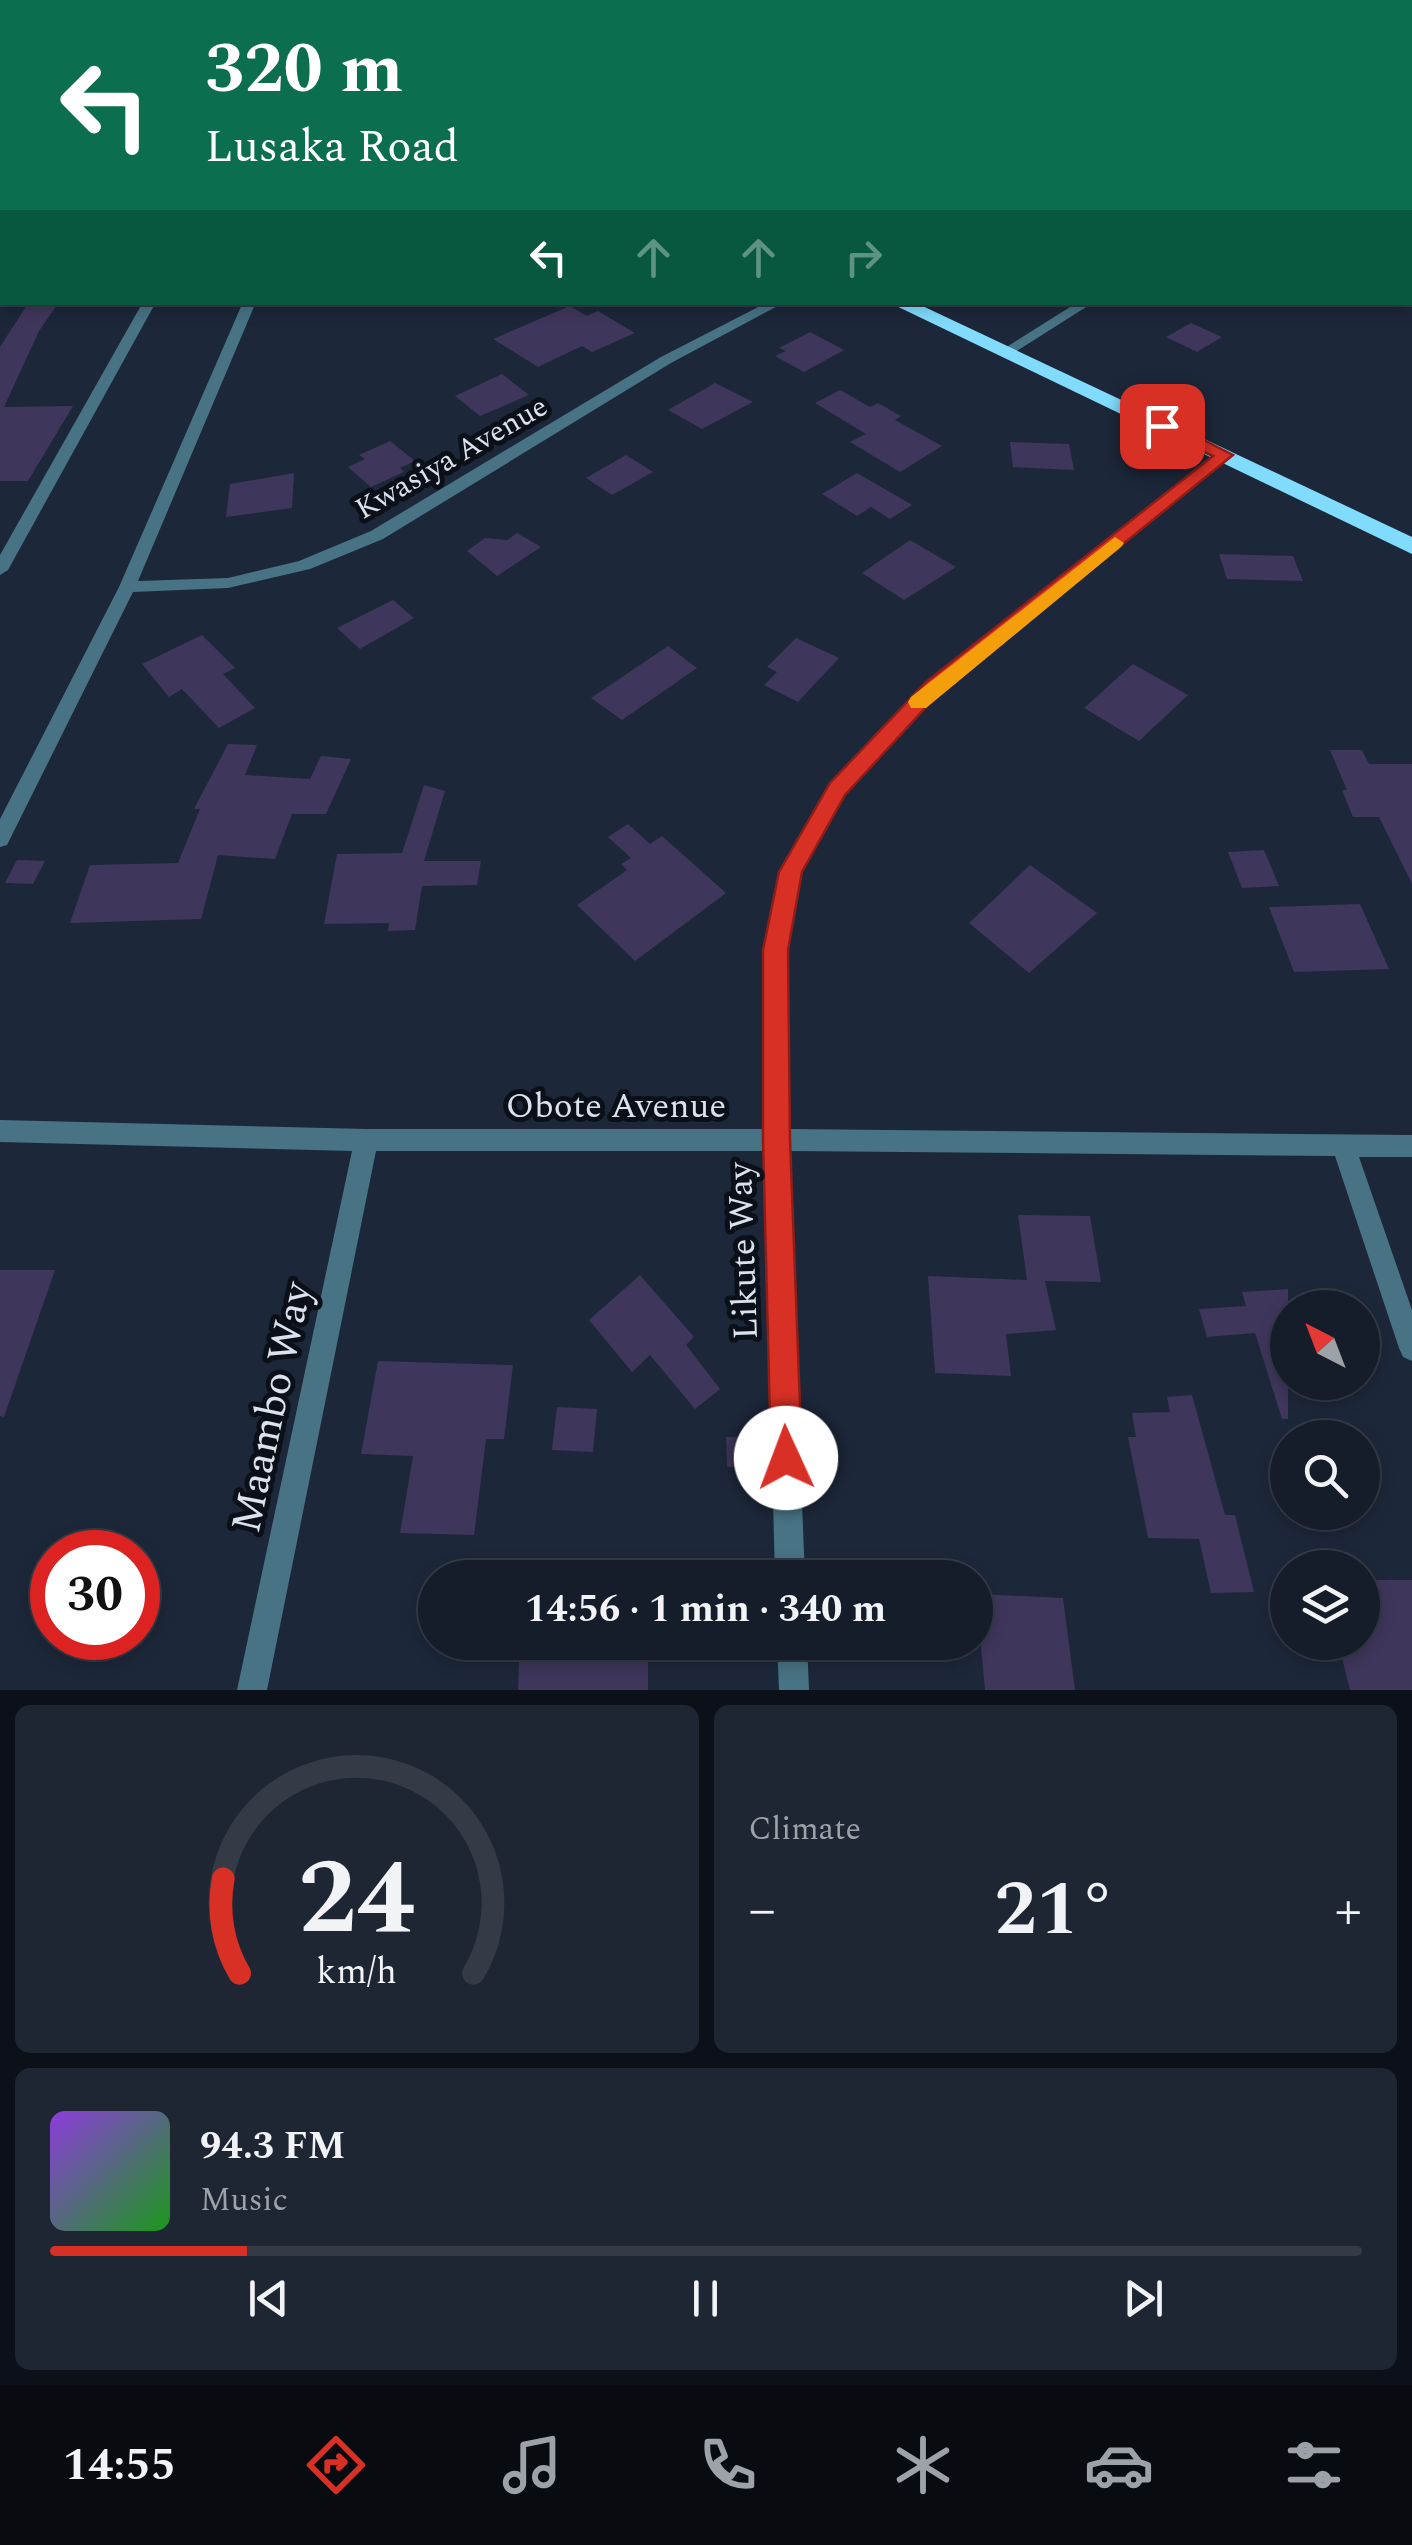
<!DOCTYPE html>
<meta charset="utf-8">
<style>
:root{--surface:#151d2b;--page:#1e2633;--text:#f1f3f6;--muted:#9da2a9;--line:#343b47;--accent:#d93025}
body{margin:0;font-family:Spectral,serif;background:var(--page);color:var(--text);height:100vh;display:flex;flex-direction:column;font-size:38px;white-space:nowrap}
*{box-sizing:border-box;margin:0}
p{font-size:32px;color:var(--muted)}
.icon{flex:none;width:55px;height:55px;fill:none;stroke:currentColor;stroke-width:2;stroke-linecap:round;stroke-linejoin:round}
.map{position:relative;height:1690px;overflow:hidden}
.side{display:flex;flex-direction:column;gap:15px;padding:15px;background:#0c1018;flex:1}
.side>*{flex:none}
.guide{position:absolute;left:0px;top:0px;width:1412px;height:305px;box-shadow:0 5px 15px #0003,0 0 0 2px var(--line);background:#0b6e4f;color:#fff;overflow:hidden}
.needle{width:65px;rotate:318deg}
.controls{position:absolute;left:1270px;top:1290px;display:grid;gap:20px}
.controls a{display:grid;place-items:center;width:110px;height:110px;border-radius:50%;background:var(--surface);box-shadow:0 5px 15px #0003,0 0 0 2px var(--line);font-size:50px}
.speed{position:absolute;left:30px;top:1530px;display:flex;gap:20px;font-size:50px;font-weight:700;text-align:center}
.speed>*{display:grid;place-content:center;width:130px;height:130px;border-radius:50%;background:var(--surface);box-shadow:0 5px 15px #0003,0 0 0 2px var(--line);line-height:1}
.speed .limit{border:15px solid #d22;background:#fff;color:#111}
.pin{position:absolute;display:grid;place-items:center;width:85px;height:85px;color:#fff;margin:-42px;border-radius:20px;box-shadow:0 5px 15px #0006}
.me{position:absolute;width:110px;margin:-55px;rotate:358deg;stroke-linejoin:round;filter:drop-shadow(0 0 8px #0008)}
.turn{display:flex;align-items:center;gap:35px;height:210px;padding:0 40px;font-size:45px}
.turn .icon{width:130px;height:130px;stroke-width:2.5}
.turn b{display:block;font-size:70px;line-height:85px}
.lanes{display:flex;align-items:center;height:95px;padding:0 40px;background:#0003;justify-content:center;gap:50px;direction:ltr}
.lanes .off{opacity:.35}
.big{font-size:75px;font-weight:700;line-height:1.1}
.side .card{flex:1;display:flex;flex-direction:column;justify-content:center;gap:15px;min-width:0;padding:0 35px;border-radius:15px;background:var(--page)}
.side .dial{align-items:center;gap:0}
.dial svg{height:260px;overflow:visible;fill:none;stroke:var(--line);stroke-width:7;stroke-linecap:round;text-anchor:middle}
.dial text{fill:var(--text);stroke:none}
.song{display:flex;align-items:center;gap:30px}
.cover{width:120px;height:120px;border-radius:15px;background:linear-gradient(135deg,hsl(270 70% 55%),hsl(120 70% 35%))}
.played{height:10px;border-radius:5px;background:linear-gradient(90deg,var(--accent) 15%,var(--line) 15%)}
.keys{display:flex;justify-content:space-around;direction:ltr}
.heat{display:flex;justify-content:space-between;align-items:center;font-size:55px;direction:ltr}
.side .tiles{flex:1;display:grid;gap:15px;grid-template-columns:1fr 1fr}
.card:last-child{grid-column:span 2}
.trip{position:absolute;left:418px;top:1560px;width:575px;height:100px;border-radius:50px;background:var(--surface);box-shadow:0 5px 15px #0003,0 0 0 2px var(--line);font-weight:700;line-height:100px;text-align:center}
.tab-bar{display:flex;height:160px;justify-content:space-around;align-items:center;background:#080c11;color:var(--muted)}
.tab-bar .icon{width:70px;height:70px}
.tab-bar .on{color:var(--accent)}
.tab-bar b{font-size:45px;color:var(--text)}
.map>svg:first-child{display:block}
.building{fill:#3f365b}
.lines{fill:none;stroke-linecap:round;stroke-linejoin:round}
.street{fill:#477384;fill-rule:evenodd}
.highway{fill:#81dbfd;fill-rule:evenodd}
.route{fill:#d93025;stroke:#8d1f18;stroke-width:2.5}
.slow{fill:#f59e0b}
.labels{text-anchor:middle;stroke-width:10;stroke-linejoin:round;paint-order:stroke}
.far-street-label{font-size:30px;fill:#dae2ee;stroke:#0b1018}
.street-label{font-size:35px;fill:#dae2ee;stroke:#0b1018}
.near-street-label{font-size:42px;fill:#dae2ee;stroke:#0b1018}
</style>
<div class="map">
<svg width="1412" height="1690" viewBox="0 0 1412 1690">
<rect width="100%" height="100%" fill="#1c2739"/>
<g class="building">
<polygon points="29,302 59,302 39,331 4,407 73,406 28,481 0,481 0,347"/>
<polygon points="570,306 587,316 598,311 635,333 592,352 582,346 538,367 493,339"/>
<polygon points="1191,323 1222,337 1197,352 1166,337"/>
<polygon points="810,332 844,350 804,372 775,356 786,351 779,348"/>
<polygon points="502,374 529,395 480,416 455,396"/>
<polygon points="715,383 753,402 702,429 668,410"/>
<polygon points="840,390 870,407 878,403 901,416 895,420 942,446 900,472 850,442 866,434 815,403"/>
<polygon points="390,441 415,461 400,468 404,472 371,487 348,467 365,459 359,455"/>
<polygon points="1010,442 1069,444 1074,470 1013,467"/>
<polygon points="626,455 653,472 612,495 586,478"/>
<polygon points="294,473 292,508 226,517 230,484"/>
<polygon points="857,473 912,505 890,519 871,507 857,516 822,494"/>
<polygon points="517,533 541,547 497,576 467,551 485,538 507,540"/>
<polygon points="910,540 956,567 904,600 862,573"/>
<polygon points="1219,554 1293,556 1303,581 1227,579"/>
<polygon points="393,600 414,618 360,649 337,628"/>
<polygon points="202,635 235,668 223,674 255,708 219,728 182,689 169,697 142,664"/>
<polygon points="796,638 839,658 798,702 764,685 777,672 767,667"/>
<polygon points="668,646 697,668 622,720 591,698"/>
<polygon points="1133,664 1188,695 1139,741 1084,708"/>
<polygon points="228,744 257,745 245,775 310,779 321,756 351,759 326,814 292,814 275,859 218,855 201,919 70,923 90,865 178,863 200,809 194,809"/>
<polygon points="1330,750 1362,750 1369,764 1412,764 1412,884 1379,817 1353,817 1342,790 1347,790"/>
<polygon points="424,785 445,791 424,861 481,861 477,885 422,886 415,930 388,931 389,923 324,924 337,854 402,853"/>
<polygon points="628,824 650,844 662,836 726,893 635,961 577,905 627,870 621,864 631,858 608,837"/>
<polygon points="1264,850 1279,886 1242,888 1228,852"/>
<polygon points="17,860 45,861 33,884 5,883"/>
<polygon points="1030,865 1097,913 1029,973 969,923"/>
<polygon points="1360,904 1389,969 1294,972 1269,907"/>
<polygon points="1018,1215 1090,1216 1101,1282 1045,1281 1056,1330 1006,1334 1011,1376 935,1373 928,1276 1027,1280"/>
<polygon points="0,1270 55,1270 4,1417 0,1416"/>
<polygon points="640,1275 694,1337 686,1345 720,1389 695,1409 650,1355 632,1372 589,1320"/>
<polygon points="1288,1289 1288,1419 1282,1419 1255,1333 1207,1337 1199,1309 1246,1306 1242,1292"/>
<polygon points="378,1361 513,1365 504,1439 486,1439 474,1535 400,1533 413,1456 361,1454"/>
<polygon points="1192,1395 1225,1515 1235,1515 1254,1592 1211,1593 1199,1539 1148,1538 1128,1437 1136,1437 1132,1413 1170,1412 1167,1397"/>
<polygon points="557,1407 597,1409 593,1452 552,1450"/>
<polygon points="762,1436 764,1466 727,1467 726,1437"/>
<polygon points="1362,1580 1412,1580 1412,1690 1350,1690 1338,1642 1362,1642 1362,1620 1372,1620"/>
<polygon points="976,1594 1063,1598 1075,1690 985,1690"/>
<polygon points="520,1642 648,1642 648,1690 518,1690"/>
</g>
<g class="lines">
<g class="street">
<rect x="0" y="18" width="2" height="6"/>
<rect x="1410" y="202" width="2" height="8"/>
<polygon points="143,302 156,302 8,570 0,575 0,555"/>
<polygon points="243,302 256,302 138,581 228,578 299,561 371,531 661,357 768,302 785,302 671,363 383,539 310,569 228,588 133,592 10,839 7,845 0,847 0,819 119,587"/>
<polygon points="1078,302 1094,302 1009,356 997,353"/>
<polygon points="1225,451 1232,455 1230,458 939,691 844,794 800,872 787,950 788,1129 1412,1135 1412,1157 1359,1157 1412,1310 1412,1361 1403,1357 1399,1348 1335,1156 788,1151 805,1578 775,1578 764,1151 376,1151 267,1690 237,1690 352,1151 0,1142 0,1120 366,1129 764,1129 765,950 780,871 830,784 927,683"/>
<polygon points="777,1642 807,1642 809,1690 779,1690"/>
</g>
<g class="highway">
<rect x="0" y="162" width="2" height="10"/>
<polygon points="888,302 914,302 1412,537 1412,554"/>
</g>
</g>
<polygon class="route" points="1156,422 1168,422 1233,455 940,692 845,795 802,872 788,950 790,1140 802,1458 798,1469 786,1474 775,1469 771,1458 763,1140 763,950 779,872 830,783 926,682 1213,456 1156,430"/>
<polygon class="slow" points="1115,537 1124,543 1121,547 926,708 911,708 908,702 911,697"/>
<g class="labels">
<g class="far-street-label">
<text transform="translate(451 457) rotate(-30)" y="10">Kwasiya Avenue</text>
</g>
<g class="street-label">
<text x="616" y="1117">Obote Avenue</text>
<text transform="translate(742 1251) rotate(-92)" y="12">Likute Way</text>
</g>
<g class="near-street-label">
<text transform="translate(270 1407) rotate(-78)" y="15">Maambo Way</text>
</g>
</g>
</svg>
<div class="controls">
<a><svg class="needle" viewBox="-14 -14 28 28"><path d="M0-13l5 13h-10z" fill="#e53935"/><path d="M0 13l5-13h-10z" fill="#9da2a9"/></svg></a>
<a><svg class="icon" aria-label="search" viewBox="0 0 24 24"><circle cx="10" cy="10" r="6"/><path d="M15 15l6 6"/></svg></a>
<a><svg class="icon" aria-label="layers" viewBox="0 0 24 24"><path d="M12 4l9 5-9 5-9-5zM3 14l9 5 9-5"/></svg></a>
</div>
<div class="speed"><div class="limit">30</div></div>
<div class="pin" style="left:1162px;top:426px;background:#d93025"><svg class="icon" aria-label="arrive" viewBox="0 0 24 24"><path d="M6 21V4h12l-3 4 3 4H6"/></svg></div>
<svg class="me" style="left:786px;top:1458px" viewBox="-20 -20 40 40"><circle r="19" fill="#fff"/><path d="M0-13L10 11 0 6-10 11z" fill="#d93025"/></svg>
<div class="trip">14:56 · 1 min · 340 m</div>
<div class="guide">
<div class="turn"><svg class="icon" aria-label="left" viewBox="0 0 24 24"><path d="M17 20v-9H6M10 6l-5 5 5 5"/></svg><div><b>320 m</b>Lusaka Road</div></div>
<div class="lanes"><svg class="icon" aria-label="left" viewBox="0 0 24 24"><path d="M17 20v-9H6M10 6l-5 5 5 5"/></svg><svg class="icon off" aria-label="ahead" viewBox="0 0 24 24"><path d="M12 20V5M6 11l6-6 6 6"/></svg><svg class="icon off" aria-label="ahead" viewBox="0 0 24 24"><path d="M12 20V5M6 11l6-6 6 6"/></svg><svg class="icon off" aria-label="right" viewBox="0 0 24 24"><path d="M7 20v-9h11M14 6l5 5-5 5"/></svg></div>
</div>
</div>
<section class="side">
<div class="tiles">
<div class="card dial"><svg viewBox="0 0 100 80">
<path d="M14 69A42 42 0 1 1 86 69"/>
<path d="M14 69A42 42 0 0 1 9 40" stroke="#d93025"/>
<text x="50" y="56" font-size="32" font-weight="700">24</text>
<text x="50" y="72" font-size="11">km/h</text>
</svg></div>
<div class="card"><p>Climate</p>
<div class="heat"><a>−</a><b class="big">21°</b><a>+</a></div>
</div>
<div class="card">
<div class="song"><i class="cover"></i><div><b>94.3 FM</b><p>Music</p></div></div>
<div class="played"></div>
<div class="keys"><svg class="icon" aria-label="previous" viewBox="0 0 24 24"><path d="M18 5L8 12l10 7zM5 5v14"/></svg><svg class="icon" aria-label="pause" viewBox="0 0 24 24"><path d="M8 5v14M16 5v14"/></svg><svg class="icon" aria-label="next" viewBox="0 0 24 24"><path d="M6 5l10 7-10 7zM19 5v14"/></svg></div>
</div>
</div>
</section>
<nav class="tab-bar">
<b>14:55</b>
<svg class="icon on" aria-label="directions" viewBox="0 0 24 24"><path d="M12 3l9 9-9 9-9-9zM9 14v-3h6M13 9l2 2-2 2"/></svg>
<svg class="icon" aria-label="music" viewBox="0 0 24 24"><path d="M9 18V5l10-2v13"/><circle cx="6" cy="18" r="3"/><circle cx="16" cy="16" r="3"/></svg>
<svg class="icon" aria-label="phone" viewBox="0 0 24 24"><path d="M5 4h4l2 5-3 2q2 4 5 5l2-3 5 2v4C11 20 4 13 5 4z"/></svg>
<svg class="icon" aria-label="climate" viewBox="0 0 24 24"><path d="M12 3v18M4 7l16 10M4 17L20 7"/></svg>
<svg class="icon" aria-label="car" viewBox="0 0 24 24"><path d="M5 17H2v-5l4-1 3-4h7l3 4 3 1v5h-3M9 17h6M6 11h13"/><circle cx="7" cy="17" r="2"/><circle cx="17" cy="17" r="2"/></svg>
<svg class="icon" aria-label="filters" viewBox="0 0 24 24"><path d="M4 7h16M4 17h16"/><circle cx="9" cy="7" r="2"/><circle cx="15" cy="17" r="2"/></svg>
</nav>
